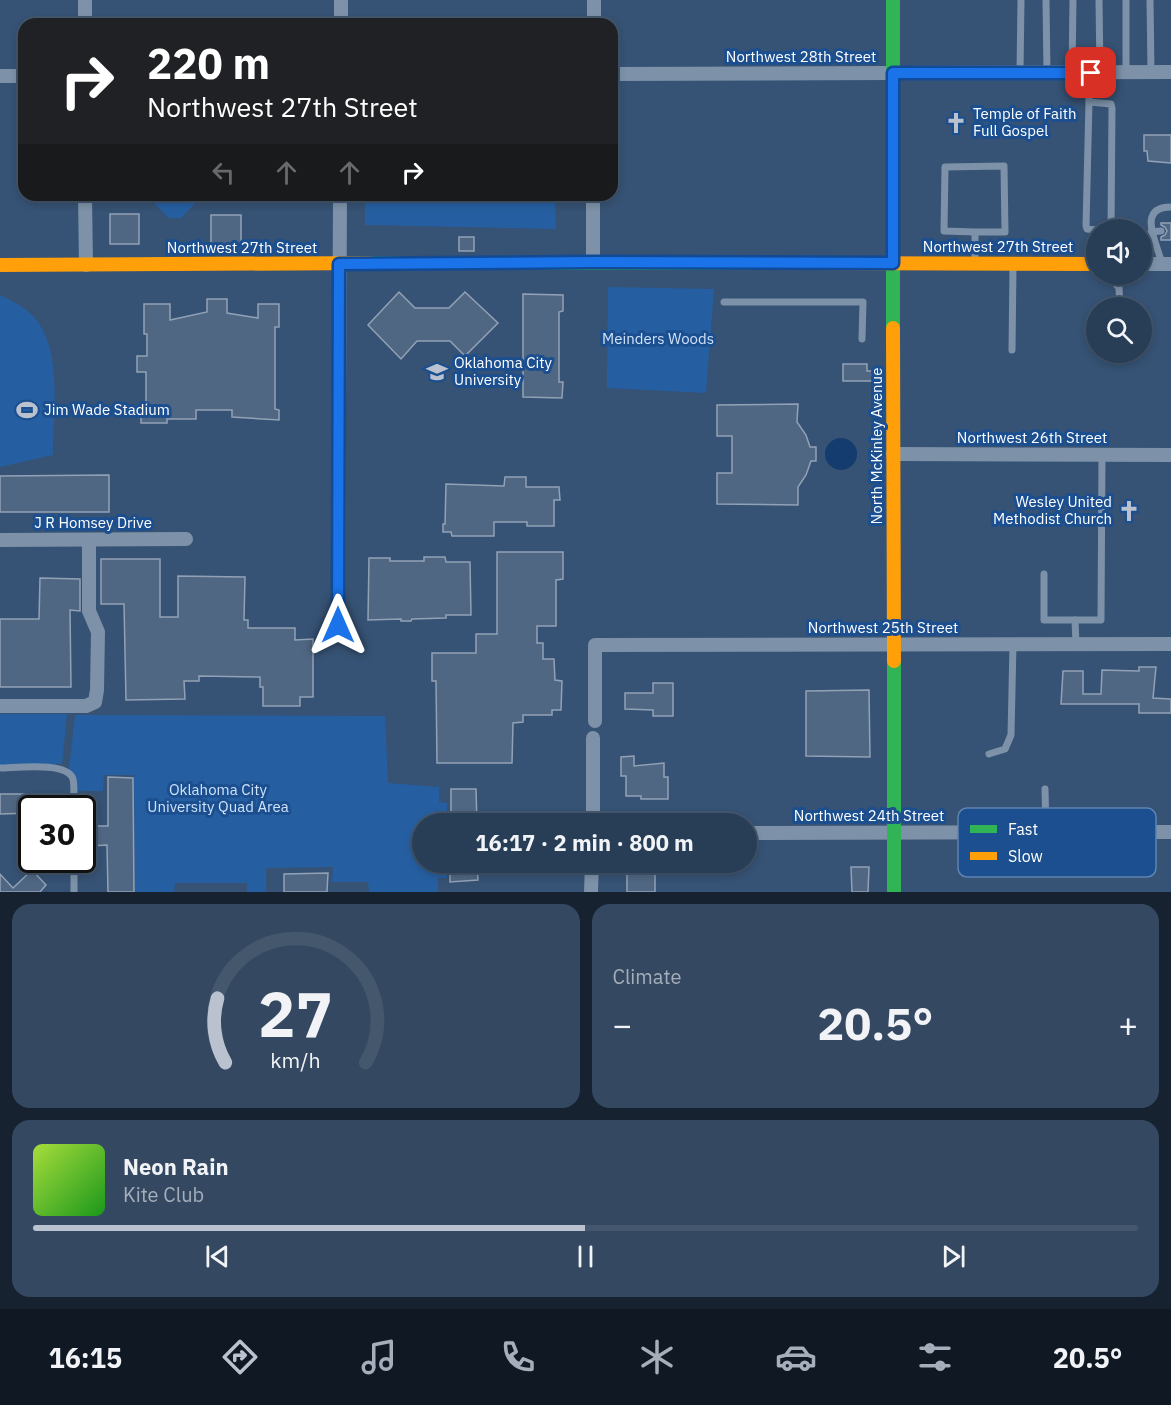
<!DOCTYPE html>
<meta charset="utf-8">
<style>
:root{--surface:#283e57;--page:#344961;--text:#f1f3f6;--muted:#a5aeba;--line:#44576d;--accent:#b9c2ce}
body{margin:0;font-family:"IBM Plex Sans",sans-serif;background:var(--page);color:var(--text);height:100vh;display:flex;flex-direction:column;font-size:22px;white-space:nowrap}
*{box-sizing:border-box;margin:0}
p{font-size:20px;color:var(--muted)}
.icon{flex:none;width:33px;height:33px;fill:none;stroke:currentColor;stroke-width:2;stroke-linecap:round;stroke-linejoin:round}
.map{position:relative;height:892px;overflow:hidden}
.side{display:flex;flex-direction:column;gap:12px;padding:12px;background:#162230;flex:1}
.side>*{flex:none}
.guide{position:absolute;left:18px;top:18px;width:600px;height:183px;border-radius:18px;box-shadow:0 3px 9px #0003,0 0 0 2px var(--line);background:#202124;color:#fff;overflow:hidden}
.tools{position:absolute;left:1086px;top:219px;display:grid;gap:12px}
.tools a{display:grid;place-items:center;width:66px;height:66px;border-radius:50%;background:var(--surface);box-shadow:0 3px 9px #0003,0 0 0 2px var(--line);font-size:30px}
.speed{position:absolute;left:18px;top:795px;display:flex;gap:12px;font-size:30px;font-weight:700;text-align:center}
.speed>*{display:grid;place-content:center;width:78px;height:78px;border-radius:50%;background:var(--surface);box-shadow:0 3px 9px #0003,0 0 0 2px var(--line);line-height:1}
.speed .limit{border:3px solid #111;border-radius:9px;background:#fff;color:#111}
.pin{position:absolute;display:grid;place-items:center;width:51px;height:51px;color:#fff;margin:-26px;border-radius:12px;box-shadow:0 3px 9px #0006}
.me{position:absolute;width:66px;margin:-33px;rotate:0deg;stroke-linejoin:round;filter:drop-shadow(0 0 4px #0008)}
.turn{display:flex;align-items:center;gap:21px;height:126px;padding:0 30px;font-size:27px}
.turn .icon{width:78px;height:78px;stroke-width:2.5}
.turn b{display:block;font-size:42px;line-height:51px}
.lanes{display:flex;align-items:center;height:57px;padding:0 30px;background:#0003;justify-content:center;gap:30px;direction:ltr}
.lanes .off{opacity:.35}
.big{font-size:45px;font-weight:700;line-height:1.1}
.side .card{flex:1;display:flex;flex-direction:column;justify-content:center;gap:9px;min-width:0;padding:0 21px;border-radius:18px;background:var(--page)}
.side .dial{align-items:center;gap:0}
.dial svg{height:156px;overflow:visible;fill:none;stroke:var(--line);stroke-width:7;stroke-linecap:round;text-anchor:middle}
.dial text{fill:var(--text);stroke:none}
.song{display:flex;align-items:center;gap:18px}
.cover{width:72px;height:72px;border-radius:9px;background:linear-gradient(135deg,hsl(80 70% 55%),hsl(120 70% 35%))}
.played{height:6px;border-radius:3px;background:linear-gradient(90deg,var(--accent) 50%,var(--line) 50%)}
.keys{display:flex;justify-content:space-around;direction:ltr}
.heat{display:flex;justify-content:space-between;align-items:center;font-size:33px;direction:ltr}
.side .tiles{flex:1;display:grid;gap:12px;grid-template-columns:1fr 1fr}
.card:last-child{grid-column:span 2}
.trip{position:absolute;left:412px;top:813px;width:345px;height:60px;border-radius:30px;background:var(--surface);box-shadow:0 3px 9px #0003,0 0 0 2px var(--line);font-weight:700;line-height:60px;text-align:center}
.tab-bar{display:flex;height:96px;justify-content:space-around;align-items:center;background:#101923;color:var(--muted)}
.tab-bar .icon{width:42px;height:42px}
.tab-bar .selected{color:var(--accent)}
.tab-bar b{font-size:27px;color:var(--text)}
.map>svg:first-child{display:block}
.green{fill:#265fa1}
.water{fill:#153c6e}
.building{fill:#506783;stroke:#92a2b6;stroke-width:1.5}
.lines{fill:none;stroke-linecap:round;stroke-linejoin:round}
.lane{stroke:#7d92a8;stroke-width:7}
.street{stroke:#7d92a8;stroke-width:14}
.fast{stroke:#30b455;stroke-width:14}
.slow{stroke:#ff9f0a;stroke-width:14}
.route-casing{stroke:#114b97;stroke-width:15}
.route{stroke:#1a73e8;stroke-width:10}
.labels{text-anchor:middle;stroke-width:6;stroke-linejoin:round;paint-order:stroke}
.street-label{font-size:15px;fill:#fff;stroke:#1b4f8f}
.poi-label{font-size:15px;fill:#fff;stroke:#1b4f8f;text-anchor:start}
.park-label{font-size:15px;fill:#cfe3fa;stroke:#1b4f8f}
.key{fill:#1b4f8f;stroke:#5f84b1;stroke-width:1.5}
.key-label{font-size:16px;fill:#fff}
</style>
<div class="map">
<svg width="1171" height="892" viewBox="0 0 1171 892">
<rect width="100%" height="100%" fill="#365274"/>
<g class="green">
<polygon points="146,195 203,195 181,218 169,218"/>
<polygon points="365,195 555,195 556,229 365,225"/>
<polygon points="608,287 714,289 706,393 607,388"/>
<path d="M0,295C14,302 29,309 38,322C62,356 53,415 53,455L0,467Z"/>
<polygon points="0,714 67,714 62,764 0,765"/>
<polygon points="75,715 385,716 388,783 439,787 439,802 447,803 447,823 423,824 423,862 447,863 447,878 438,878 438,892 369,892 368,882 332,882 333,867 266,868 266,892 247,892 247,883 175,883 174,892 135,892 134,775 104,775 103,791 77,791 77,780 69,769"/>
</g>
<circle class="water" cx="841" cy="454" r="16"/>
<g class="building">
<polygon points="1144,135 1171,135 1171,163 1148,161 1147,151 1144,151"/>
<rect x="110" y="214" width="29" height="30"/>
<rect x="211" y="215" width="30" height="29"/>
<polygon points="1161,223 1171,223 1171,240 1161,240 1161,237 1165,235 1167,231 1165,227 1161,225"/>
<rect x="459" y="237" width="15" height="14"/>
<polygon points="399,292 415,308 449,308 465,292 498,323 465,356 450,341 417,341 401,359 368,325"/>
<polygon points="523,294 563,295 563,311 559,312 559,382 563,382 562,398 523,397"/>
<polygon points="207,299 227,299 227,313 258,318 258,304 279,304 279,327 275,327 275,409 279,410 279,420 232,417 232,410 196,410 196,419 167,419 167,423 141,423 141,408 146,407 146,372 137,372 137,356 147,356 147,334 144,334 144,304 170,304 170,320 207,312"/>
<polygon points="843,364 867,364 867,371 873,371 874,381 843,381"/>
<polygon points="798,404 797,422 806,435 810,447 816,447 816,461 811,461 806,475 798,487 798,505 717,504 717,473 732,473 732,436 717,436 717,405"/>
<polygon points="109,475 109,512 0,512 0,476"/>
<polygon points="505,477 526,477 526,487 559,487 560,500 554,500 554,526 527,526 527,522 494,522 494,536 452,536 451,532 443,532 443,524 445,524 446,484 504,486"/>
<polygon points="497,552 563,552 563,579 556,580 556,626 537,626 537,643 543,643 543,659 554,659 555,680 562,681 561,710 552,710 552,715 523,715 523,722 513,723 512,763 437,763 436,681 432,681 432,653 476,653 476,634 497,634"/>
<polygon points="424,557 445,557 446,562 470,562 471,615 446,615 446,618 412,619 411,621 401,621 401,619 368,620 369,558 390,558 390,561 424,561"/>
<polygon points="101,559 160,559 160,617 178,617 178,576 245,577 244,620 248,620 248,628 295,628 295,640 313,639 313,697 300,697 300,706 263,706 263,687 260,687 260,677 199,676 199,681 184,681 185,699 126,700 124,604 101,604"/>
<polygon points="40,578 80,579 80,611 70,610 71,687 0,687 0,619 39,619"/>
<polygon points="1139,667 1156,667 1153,698 1171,699 1171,713 1139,713 1139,704 1061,704 1063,671 1083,671 1083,694 1101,694 1102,670 1139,671"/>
<polygon points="653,683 673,683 673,716 653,716 653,710 625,709 625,693 653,693"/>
<polygon points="869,690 870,757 806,756 806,691"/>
<polygon points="634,756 634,766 664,763 664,777 668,777 668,799 641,799 641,796 626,796 626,776 621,776 621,757"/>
<polygon points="108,777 133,778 134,892 108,892 107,845 90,846 89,826 108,826"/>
<polygon points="451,789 476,789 477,824 451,824"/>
<polygon points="0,794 45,794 45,808 32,808 32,813 0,814"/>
<polygon points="450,862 477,862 478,880 450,882"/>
<rect x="627" y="862" width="28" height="30"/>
<polygon points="851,867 869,867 868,892 852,892"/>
<polygon points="32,870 46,885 40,892 0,892 0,874 13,888"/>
<polygon points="328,873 327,892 284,892 284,874"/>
</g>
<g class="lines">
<g class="lane">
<polyline points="1046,0 1047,73"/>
<polyline points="1099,0 1100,72"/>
<polyline points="1150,0 1151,72"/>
<polyline points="1020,72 1021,0"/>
<polyline points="1072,72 1073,0"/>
<polyline points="1126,72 1126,0"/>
<polyline points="1089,73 1089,102 1111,104 1112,108 1111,230"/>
<polyline points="1089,102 1086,226 1087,229 1096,230"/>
<polyline points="1151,232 1161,231"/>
<polyline points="975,263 975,232 1005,232 1004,166 945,167 944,231 975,232"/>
<path d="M1162,264C1158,245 1135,207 1171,207"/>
<polyline points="1113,274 1112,280 1119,288 1120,308"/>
<polyline points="724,302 863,302 862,339"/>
<polyline points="1012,350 1013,266"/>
<polyline points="1123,352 1123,357"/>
<polyline points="1044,574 1044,620 1101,620 1102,455"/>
<polyline points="1075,620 1076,644"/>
<polyline points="989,754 1005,749 1011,735 1013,644"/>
<path d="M0,768C16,768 67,761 73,779C75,787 73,800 74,808"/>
<polyline points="1045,789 1046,832"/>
<polyline points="1005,814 1029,814"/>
<polyline points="74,860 74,892"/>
</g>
<g class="street">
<polyline points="85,24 85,0"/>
<polyline points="341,24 341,0"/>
<polyline points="594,24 594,0"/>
<polyline points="612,74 1171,72"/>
<polyline points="0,76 24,76"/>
<polyline points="85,195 86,265"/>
<polyline points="593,262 593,195"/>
<polyline points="1142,264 1171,264"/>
<polyline points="893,454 1171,455"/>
<polyline points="0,540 186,539"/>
<polyline points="338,625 340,195"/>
<polyline points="0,706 86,706 95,702 97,690 98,632 89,611 89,540"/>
<polyline points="595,721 595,645 1171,644"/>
<polyline points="593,824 593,738"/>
<polyline points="747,833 1171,832"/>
<polyline points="591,892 592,862"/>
</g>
<g class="fast">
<polyline points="893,0 893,328"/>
<polyline points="370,263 810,263"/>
<polyline points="894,661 894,892"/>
</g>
<g class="slow">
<polyline points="810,263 1096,264"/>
<polyline points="0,265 370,263"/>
<polyline points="893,328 894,661"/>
</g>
</g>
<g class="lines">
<defs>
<polyline id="route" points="338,625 339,264 593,262 893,263 893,73 1091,73"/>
</defs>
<use href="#route" class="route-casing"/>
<use href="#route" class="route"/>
</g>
<defs>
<symbol id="church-bare" viewBox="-9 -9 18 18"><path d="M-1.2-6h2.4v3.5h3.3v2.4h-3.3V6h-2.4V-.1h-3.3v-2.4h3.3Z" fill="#b9c2ce" stroke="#1b4f8f" stroke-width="2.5" paint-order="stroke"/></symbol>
<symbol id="university-bare" viewBox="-9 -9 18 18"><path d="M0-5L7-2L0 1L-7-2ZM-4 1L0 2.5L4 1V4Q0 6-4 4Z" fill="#b9c2ce" stroke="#1b4f8f" stroke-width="2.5" paint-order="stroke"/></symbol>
<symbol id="stadium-bare" viewBox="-9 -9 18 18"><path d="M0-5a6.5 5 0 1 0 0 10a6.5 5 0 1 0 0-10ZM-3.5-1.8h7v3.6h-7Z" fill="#b9c2ce" stroke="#1b4f8f" stroke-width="2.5" paint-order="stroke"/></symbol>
</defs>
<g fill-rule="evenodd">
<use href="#church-bare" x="941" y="108" width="30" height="30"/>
<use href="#university-bare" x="422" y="357" width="30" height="30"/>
<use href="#stadium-bare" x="12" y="395" width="30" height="30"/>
<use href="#church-bare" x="1114" y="496" width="30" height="30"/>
</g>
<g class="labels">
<g class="street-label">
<text x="801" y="62">Northwest 28th Street</text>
<text x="998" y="252">Northwest 27th Street</text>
<text x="242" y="253">Northwest 27th Street</text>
<text x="1032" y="443">Northwest 26th Street</text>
<text transform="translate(877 446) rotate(-90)" y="5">North McKinley Avenue</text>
<text x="93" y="528">J R Homsey Drive</text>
<text x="883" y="633">Northwest 25th Street</text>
<text x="869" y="821">Northwest 24th Street</text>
</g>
<g class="poi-label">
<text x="973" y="119">Temple of Faith<tspan x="973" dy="17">Full Gospel</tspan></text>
<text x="454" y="368">Oklahoma City<tspan x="454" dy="17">University</tspan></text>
<text x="44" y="415">Jim Wade Stadium</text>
<text x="1112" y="507" text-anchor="end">Wesley United<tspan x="1112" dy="17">Methodist Church</tspan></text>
</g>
<g class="park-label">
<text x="658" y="344">Meinders Woods</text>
<text x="218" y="795">Oklahoma City<tspan x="218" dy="17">University Quad Area</tspan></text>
</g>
</g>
<rect x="958" y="808" width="198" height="69" rx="9" class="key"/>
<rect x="970" y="825" width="27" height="8" fill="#30b455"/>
<rect x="970" y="852" width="27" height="8" fill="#ff9f0a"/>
<g class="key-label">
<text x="1008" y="835">Fast</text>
<text x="1008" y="862">Slow</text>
</g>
</svg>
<div class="tools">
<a><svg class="icon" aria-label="sound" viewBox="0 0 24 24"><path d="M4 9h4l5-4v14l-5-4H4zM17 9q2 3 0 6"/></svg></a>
<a><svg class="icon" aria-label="search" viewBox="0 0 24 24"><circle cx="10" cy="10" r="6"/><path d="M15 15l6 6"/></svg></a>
</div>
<div class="speed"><div class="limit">30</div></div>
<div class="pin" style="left:1091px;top:73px;background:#d93025"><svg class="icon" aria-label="arrive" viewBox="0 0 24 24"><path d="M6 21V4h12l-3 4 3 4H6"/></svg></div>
<svg class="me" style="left:338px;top:625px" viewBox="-20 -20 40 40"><path d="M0-17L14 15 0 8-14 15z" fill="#1a73e8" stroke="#fff" stroke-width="4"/></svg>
<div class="trip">16:17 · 2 min · 800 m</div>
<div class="guide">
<div class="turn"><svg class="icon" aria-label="right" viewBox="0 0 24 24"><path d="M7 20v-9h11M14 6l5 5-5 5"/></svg><div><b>220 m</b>Northwest 27th Street</div></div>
<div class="lanes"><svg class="icon off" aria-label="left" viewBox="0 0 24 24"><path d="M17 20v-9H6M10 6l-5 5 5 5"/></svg><svg class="icon off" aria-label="ahead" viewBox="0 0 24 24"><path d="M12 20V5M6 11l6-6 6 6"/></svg><svg class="icon off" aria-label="ahead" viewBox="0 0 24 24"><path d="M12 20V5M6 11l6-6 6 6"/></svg><svg class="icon" aria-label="right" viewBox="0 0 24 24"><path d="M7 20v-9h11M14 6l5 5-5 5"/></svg></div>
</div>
</div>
<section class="side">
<div class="tiles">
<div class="card dial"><svg viewBox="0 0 100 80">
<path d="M14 69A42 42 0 1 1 86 69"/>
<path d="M14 69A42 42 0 0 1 10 36" stroke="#b9c2ce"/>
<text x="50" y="56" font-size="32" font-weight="700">27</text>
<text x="50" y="72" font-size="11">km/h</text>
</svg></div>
<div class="card"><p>Climate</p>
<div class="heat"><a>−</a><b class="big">20.5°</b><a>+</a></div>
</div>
<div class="card">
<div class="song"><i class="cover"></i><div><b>Neon Rain</b><p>Kite Club</p></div></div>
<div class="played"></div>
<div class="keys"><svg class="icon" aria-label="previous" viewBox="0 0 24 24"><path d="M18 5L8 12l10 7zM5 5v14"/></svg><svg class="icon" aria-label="pause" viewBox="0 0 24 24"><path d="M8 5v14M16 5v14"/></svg><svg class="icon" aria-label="next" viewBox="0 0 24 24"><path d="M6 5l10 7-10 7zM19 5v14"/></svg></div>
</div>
</div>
</section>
<nav class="tab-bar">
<b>16:15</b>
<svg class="icon selected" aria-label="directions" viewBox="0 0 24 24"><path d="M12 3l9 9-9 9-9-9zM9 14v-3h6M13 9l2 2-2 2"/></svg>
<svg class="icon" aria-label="music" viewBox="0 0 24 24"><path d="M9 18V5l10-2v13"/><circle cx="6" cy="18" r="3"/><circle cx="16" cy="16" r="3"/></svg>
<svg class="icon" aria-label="phone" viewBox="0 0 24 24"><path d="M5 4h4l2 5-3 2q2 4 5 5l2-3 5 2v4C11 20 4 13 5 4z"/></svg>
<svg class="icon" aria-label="climate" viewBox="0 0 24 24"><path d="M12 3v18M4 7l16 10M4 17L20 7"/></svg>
<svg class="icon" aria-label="car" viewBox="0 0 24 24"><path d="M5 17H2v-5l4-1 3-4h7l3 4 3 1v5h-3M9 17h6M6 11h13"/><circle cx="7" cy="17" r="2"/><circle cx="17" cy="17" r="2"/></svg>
<svg class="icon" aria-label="filters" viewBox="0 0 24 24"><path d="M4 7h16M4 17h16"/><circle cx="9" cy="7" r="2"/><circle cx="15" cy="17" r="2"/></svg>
<b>20.5°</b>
</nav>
